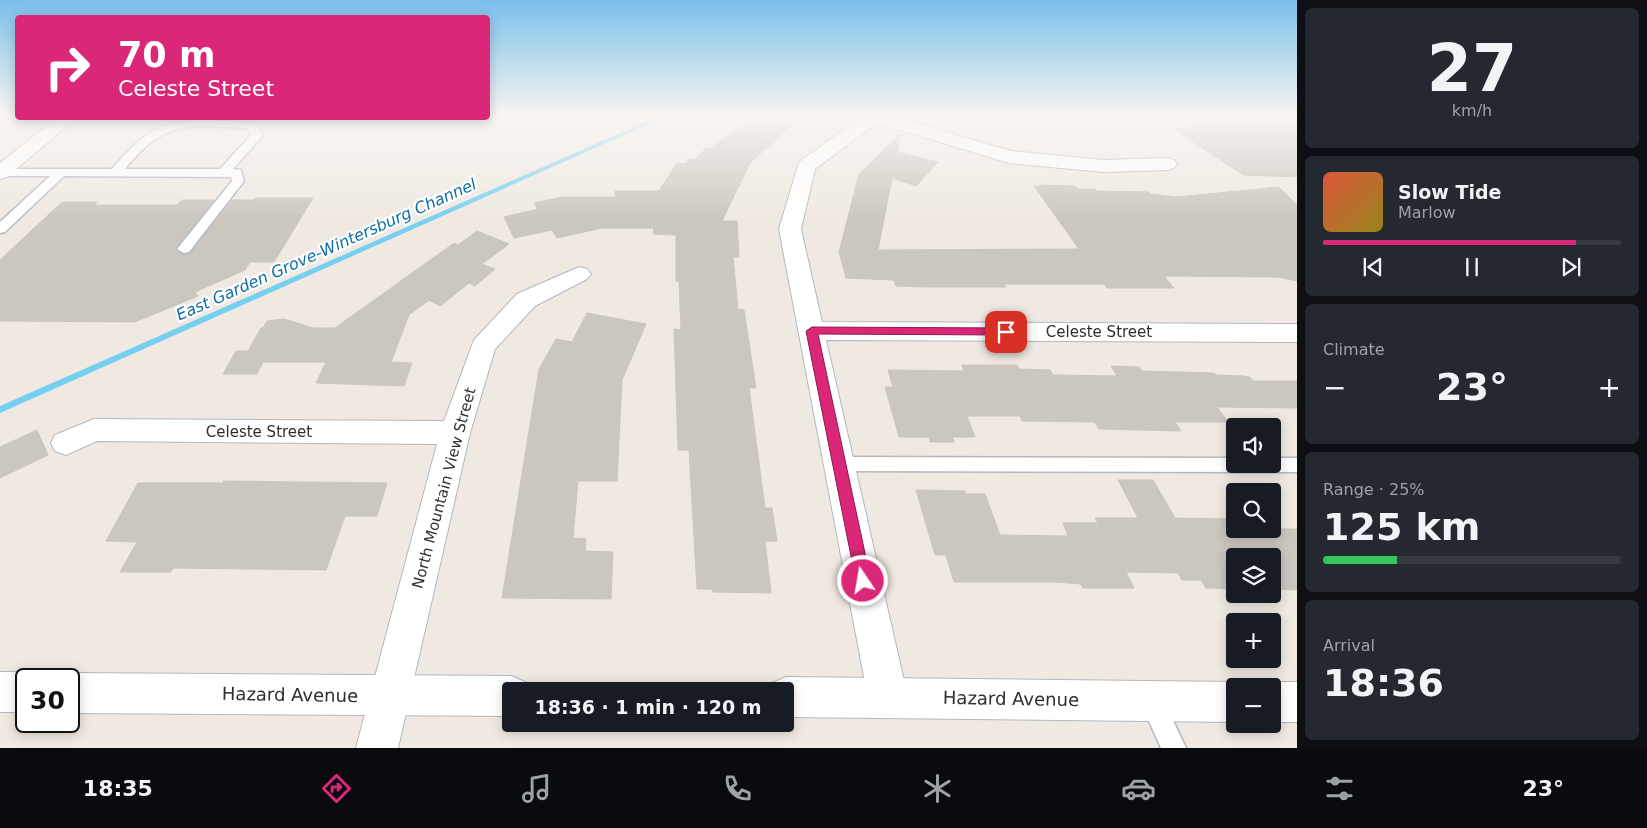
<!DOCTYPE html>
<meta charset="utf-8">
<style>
:root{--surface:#171b24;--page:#242831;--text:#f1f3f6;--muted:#9ea1a6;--line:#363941;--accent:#db2777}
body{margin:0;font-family:"DejaVu Sans",sans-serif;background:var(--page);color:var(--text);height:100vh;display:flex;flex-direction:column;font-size:19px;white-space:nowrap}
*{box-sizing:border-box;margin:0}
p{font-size:16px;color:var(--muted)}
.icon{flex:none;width:28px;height:28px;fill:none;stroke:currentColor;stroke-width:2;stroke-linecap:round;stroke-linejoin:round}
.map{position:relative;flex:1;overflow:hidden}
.panel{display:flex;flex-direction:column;gap:8px;padding:8px;background:#0d0f14;width:350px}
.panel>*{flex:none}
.guide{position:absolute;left:15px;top:15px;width:475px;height:105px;border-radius:5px;box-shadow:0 2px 12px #0003;background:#db2777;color:#fff;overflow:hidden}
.fabs{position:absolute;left:1226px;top:418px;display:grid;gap:10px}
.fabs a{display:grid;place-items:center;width:55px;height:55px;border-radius:5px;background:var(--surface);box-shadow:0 2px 12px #0003;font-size:25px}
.speed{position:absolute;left:15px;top:668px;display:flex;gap:10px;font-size:25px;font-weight:700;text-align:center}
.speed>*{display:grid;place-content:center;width:65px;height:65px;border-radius:50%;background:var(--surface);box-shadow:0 2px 12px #0003;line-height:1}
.speed .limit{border:2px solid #111;border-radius:8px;background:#fff;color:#111}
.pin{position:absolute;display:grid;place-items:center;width:42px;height:42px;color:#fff;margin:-21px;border-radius:10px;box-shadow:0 2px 8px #0006}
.me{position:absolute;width:55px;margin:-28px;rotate:348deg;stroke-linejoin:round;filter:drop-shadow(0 0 4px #0008)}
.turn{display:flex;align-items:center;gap:18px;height:105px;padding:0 20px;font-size:22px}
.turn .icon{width:65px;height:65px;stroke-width:2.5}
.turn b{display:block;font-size:35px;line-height:42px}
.big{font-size:38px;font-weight:700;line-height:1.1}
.panel .card{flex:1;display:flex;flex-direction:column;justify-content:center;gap:8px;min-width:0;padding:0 18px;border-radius:8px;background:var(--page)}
.panel .dial{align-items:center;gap:0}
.dial b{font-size:65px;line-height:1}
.song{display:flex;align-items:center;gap:15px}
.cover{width:60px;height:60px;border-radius:8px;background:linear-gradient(135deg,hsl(10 70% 55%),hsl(50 70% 35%))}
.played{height:5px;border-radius:2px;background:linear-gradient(90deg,var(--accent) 85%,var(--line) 85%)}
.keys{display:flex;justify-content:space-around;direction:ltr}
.heat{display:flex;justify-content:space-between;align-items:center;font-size:28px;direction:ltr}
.charge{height:8px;border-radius:4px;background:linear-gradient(90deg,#34c759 25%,var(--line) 0)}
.trip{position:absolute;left:502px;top:682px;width:292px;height:50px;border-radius:5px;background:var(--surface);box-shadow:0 2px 12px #0003;font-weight:700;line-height:50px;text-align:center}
.dock{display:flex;height:80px;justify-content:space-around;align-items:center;background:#090b0e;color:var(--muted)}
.dock .icon{width:35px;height:35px}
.dock .on{color:var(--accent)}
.dock b{font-size:22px;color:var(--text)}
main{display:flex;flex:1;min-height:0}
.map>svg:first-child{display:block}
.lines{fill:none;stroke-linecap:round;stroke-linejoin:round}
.stream{fill:#75cff0;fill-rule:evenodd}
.building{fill:#cbc7bf;stroke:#cbc5ba}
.service-casing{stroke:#b4b7c1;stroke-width:3}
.minor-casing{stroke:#b4b7c1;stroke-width:2}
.tertiary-casing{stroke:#b4b7c1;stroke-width:2}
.service{fill:#fff;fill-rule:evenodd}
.minor{fill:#fff;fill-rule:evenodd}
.tertiary{fill:#fff;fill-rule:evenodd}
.route{fill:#db2777;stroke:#8e194d}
.labels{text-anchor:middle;stroke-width:4.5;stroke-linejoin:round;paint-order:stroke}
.street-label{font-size:15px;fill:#2e2e2e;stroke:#fff}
.water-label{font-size:16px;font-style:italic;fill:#0d6fa3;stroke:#fff}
.near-street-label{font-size:18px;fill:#2e2e2e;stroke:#fff}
</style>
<main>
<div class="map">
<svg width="1297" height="748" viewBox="0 0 1297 748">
<rect width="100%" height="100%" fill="#efe9e1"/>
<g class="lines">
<polygon class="stream" points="659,116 667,116 0,413 0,406"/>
</g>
<g class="building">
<polygon points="757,116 802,116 750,163 722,221 737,221 739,257 733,257 738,309 744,310 756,388 749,388 765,508 772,508 777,541 765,541 771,593 713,592 712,589 697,589 689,450 678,450 674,329 681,330 679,281 676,281 676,235 653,234 654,228 602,228 557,238 552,230 514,238 504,217 538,209 534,203 562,197 615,197 615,191 659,191 677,163 686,164 689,159 695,160 706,148 709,149"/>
<polygon points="1250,120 1297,121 1297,177 1243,175 1174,129"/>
<polygon points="900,134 897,152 938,162 916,186 892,178 878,250 1079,249 1034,186 1041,188 1039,185 1075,186 1078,189 1095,189 1097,191 1149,192 1151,194 1177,197 1279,187 1297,205 1297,281 1279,277 1164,276 1174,288 1107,288 1104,284 1004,284 1006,287 925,287 896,286 894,280 846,278 839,252 859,174"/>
<polygon points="256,198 313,198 274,262 250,262 245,270 195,292 198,296 135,322 0,321 0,260 62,202 97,202 95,205 177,205 182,200 214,200 176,248 176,251 184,255 190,253 232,200 254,200"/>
<polygon points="477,231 509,244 482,264 495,269 475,286 469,283 440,306 429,300 409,315 391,362 412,363 404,386 316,383 326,362 263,362 257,374 223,374 236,351 248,351 261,328 263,328 267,321 284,319 313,328 335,328 454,243 458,245"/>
<polygon points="587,313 646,324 622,380 617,481 578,481 573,538 586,539 585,551 613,552 611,599 502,598 539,369 556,339 572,342"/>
<polygon points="962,365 1017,365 1019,369 1050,370 1053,375 1117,376 1111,366 1139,367 1142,371 1214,373 1216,375 1243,376 1250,377 1253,381 1297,381 1297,408 1217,407 1228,422 1175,422 1181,431 1099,429 1095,422 1022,421 1020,416 967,416 975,437 953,437 954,442 930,442 929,437 899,437 885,387 893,387 888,370 964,371"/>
<polygon points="37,430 48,455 0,478 0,447"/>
<polygon points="1118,480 1153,480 1175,518 1235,519 1235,529 1297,529 1297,590 1272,589 1272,556 1235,556 1235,589 1206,588 1201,580 1182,580 1178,573 1126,572 1134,588 1083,588 1081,584 1055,582 954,582 946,555 935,555 916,490 965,491 966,494 985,494 1000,535 1068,536 1063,523 1098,523 1095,518 1138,518"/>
<polygon points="223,481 302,482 387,483 377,516 345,516 326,570 173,568 171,572 120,572 137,542 106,541 138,483 223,483"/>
</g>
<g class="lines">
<defs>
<g id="service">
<path d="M187,120L251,122L255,123L263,135L233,169L241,170L244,181L189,252L184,253L177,249L232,181L231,177L64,176L5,232L0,233V222L50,176H1L0,169H112C135,142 150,127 187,120ZM200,126L247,128L251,135L220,169H125C147,142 163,128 200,126Z"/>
<polygon points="839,457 1235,458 1235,464 1272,464 1272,458 1297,458 1297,472 839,471 833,469 830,464 833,459"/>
<polygon points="1152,689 1160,693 1186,748 1161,748 1140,701 1144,693"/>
</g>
<g id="minor">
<polygon points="863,116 891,116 1011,151 1104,160 1167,158 1174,160 1177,164 1174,168 1167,170 1104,172 1009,163 877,123 815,169 801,229 822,322 1297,324 1297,342 826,340 908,698 902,712 888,718 874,712 868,698 779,229 799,162"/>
<polygon points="579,267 587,269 591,274 587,279 535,306 495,349 470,433 398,748 356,748 437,444 97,441 66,455 55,451 51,443 55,435 94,419 444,421 474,340 517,294"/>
</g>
<g id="tertiary">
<polygon points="56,118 76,118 7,177 0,179 0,163"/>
<polygon points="0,672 26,672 40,678 26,679 26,712 0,712"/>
<polygon points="69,673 511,676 525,682 529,691 511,691 511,716 69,713 69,679 56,679"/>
<polygon points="786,677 1235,682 1245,686 1235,686 1235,722 786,717 786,691 769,691 772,683"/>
<polygon points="1272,682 1297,682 1297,722 1272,722 1272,686 1262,686"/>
</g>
</defs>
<use href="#service" class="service-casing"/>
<use href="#minor" class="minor-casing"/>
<use href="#tertiary" class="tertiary-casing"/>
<use href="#service" class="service"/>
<use href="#minor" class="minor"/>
<use href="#tertiary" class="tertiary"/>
</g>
<linearGradient id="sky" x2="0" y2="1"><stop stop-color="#7abfeb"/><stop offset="0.52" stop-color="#f8f5f2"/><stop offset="1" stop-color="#f8f5f2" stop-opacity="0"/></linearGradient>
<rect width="1297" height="221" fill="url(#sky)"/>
<polygon class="route" points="812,327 1006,328 1011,332 1006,335 818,334 871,581 869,585 863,587 858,585 856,581 806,331"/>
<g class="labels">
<g class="street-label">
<text x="1099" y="337">Celeste Street</text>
<text x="259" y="437">Celeste Street</text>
<text transform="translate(444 488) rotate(-75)" y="5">North Mountain View Street</text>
</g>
<g class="water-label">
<text transform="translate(326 249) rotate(-24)" y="6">East Garden Grove-Wintersburg Channel</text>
</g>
<g class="near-street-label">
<text transform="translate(290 695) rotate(1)" y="6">Hazard Avenue</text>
<text transform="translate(1011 699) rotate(1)" y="6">Hazard Avenue</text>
</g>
</g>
</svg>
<div class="fabs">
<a><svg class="icon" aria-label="sound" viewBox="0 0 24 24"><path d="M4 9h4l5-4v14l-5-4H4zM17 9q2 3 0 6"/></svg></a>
<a><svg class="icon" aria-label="search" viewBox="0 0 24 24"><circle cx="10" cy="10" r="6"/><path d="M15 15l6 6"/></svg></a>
<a><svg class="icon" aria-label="layers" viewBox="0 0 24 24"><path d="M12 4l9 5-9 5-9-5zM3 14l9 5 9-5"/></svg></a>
<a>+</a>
<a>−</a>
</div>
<div class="speed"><div class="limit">30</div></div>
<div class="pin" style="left:1006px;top:332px;background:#d93025"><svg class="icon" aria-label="arrive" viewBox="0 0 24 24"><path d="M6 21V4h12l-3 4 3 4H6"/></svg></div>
<svg class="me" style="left:863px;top:581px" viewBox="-20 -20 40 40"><circle r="17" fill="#db2777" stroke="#fff" stroke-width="3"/><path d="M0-11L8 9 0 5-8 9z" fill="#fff"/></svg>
<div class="trip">18:36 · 1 min · 120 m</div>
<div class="guide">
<div class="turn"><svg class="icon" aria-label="right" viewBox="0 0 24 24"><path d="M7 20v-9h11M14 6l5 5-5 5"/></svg><div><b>70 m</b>Celeste Street</div></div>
</div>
</div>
<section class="panel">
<div class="card dial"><b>27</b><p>km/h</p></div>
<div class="card">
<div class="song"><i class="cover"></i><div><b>Slow Tide</b><p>Marlow</p></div></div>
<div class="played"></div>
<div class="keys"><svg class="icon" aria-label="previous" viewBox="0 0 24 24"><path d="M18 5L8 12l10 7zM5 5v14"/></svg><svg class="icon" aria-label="pause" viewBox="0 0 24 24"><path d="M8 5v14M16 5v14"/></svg><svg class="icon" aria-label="next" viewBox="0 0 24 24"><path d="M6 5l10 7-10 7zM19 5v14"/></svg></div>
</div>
<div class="card"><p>Climate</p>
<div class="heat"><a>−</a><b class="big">23°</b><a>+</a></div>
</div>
<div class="card"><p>Range · 25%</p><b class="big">125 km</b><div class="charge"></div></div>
<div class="card"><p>Arrival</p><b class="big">18:36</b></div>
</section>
</main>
<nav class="dock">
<b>18:35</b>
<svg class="icon on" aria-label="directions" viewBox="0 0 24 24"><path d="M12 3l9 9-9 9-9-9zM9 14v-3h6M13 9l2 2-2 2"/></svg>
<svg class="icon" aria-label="music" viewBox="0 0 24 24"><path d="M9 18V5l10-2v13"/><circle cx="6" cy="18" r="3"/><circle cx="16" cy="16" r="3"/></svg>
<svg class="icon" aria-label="phone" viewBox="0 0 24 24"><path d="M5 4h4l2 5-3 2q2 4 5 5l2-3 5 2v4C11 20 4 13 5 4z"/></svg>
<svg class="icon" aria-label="climate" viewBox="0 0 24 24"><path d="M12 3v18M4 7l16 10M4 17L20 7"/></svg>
<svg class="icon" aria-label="car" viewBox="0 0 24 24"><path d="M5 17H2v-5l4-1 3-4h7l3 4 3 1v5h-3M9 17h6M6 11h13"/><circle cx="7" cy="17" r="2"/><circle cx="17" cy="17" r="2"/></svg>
<svg class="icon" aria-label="filters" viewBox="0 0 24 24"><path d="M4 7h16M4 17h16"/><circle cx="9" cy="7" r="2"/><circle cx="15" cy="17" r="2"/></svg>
<b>23°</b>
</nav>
